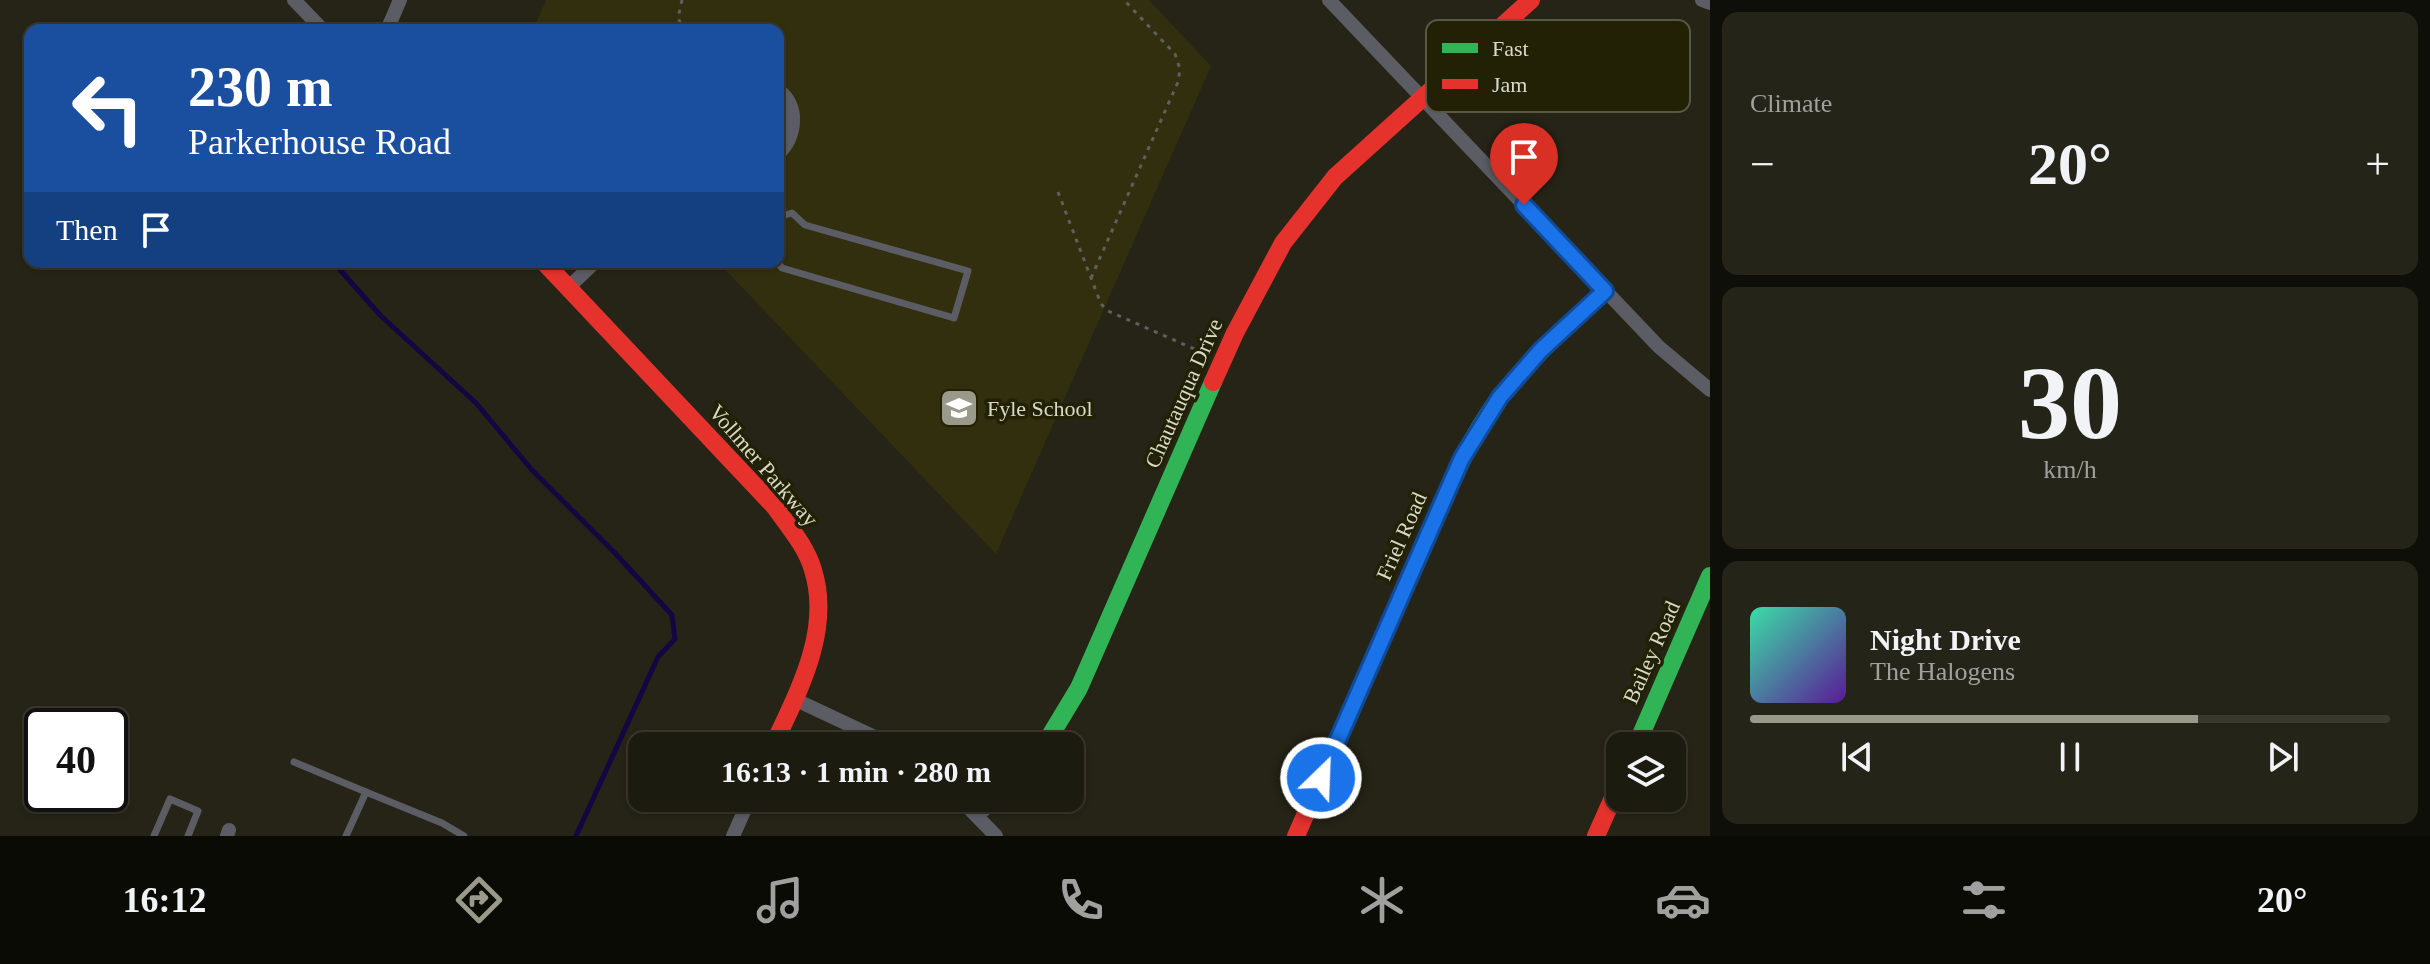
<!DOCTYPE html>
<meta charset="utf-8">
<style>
:root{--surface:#1c1b10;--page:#252419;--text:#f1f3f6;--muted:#a0a19f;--line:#3a3930;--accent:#9a9a8a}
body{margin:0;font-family:Georgia,serif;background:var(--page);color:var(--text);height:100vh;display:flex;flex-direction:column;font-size:30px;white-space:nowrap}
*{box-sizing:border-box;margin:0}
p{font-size:26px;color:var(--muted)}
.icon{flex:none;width:44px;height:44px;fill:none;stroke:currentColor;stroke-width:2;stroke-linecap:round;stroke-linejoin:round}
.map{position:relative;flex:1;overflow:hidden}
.drawer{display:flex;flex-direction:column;gap:12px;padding:12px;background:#0f0f09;width:720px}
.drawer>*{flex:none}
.hud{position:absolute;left:24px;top:24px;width:760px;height:244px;border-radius:16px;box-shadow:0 2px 6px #0004,0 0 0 2px var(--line);background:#1a4fa0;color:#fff;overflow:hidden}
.buttons{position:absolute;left:1606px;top:732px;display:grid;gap:16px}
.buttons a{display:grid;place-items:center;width:80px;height:80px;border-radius:16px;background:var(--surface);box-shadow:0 2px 6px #0004,0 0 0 2px var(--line);font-size:40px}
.speed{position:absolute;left:24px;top:708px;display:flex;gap:16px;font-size:40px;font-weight:700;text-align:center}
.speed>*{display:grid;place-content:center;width:104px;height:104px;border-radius:50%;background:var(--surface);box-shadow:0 2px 6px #0004,0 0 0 2px var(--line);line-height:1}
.speed .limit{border:4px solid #111;border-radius:12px;background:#fff;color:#111}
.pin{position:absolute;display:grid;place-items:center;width:68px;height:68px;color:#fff;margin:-82px -34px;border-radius:50% 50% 50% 0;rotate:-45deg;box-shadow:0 0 8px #0007}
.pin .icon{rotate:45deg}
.me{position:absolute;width:88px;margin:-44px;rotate:24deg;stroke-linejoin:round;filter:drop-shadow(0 0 6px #0008)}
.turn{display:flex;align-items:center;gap:28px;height:168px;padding:0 32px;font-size:36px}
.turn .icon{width:104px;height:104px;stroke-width:2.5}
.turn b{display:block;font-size:56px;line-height:68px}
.then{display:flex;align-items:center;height:76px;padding:0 32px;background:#0003;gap:16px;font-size:30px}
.big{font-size:60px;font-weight:700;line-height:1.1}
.drawer .card{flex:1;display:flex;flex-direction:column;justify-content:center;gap:12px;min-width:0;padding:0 28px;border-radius:16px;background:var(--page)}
.drawer .dial{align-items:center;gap:0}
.dial b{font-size:104px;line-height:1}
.song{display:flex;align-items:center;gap:24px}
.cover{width:96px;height:96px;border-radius:12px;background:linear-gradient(135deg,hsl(160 70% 55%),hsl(270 70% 35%))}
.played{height:8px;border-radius:4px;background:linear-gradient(90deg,var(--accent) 70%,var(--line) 70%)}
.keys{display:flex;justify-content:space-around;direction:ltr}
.heat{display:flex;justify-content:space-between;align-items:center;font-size:44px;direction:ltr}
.trip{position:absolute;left:628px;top:732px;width:456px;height:80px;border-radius:16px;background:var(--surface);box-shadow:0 2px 6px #0004,0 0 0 2px var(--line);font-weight:700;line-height:80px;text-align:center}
.tab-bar{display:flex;height:128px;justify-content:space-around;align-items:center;background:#0b0b06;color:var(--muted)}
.tab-bar .icon{width:56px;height:56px}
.tab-bar .on{color:var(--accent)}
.tab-bar b{font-size:36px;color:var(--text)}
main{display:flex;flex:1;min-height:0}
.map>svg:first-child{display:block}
.built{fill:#312f0e}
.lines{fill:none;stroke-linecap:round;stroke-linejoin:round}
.stream{stroke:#130643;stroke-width:5}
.path{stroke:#5f5f60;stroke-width:3;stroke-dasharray:4 6;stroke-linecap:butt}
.lane{stroke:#5c5c64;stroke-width:7}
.street{stroke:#5c5c64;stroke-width:14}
.fast{stroke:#30b455;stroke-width:18}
.jam{stroke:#e5322d;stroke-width:18}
.route-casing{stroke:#114b97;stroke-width:20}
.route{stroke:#1a73e8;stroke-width:14}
.labels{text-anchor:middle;stroke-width:7;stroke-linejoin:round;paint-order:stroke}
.street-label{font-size:22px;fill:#d9d9c9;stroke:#222106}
.poi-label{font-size:22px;fill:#d9d9c9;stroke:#222106;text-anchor:start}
.key{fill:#222106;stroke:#595840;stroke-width:2}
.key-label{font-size:22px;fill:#d9d9c9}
</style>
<main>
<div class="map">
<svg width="1710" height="836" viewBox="0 0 1710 836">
<rect width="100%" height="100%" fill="#262416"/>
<polygon class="built" points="546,0 1149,0 1211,66 996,554 718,262 778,262 778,30 533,30"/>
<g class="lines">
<polyline class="stream" points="333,262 381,316 476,403 532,470 614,552 672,615 675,639 658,657 576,836"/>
<g class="path">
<polyline points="682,0 678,18 684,30"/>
<polyline points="1058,192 1101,304 1108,311 1208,355"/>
<polyline points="1091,278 1178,82 1180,69 1175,54 1124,0"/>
</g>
<g class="lane">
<polyline points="777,262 782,268 954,318 968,271 805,225 792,213 778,217"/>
<polyline points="294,762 366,792"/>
<polyline points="154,836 170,799 198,811 188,836"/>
<polyline points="346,836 366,792 442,823 464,836"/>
</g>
<g class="street">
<polyline points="294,0 323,30"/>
<polyline points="1329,0 1659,347 1710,390"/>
<polyline points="1702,0 1710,3"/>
<polyline points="387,30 400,0"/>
<path d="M778,90C800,106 796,137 778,154"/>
<polyline points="568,288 595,262"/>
<polyline points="794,699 894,746"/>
<polyline points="959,798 996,836"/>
<polyline points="977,816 997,798"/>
<polyline points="227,836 229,830"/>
<polyline points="733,836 750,798"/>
</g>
<g class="fast">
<path d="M1424,544C1447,493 1467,440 1501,396C1531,357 1569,324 1605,291"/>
<polyline points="1044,746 1079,688 1213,382"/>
<polyline points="1636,746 1710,576"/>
</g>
<g class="jam">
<path d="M544,262L775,507C789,527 806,546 813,570C832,631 798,692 773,746"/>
<polyline points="1213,382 1235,333 1283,243 1335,177 1531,0"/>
<polyline points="1296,836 1424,544"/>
<polyline points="1596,836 1620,782"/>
</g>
</g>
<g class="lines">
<defs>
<polyline id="route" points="1321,778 1462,458 1500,397 1541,350 1605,291 1524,205"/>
</defs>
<use href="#route" class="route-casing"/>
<use href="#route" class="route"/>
</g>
<defs>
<symbol id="school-square" viewBox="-11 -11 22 22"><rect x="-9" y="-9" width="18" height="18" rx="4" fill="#9a9a8a" stroke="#222106"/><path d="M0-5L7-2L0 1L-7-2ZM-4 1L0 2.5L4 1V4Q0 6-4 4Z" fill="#fff"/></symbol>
</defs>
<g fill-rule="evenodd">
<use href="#school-square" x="937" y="386" width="44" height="44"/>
</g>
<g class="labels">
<g class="street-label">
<text transform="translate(1183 393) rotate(-66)" y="8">Chautauqua Drive</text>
<text transform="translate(764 465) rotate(49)" y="8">Vollmer Parkway</text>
<text transform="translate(1401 536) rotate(-66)" y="8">Friel Road</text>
<text transform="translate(1651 652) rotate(-66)" y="8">Bailey Road</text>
</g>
<g class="poi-label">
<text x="987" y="416">Fyle School</text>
</g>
</g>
<rect x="1426" y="20" width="264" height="92" rx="12" class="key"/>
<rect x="1442" y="43" width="36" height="10" fill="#30b455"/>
<rect x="1442" y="79" width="36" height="10" fill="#e5322d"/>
<g class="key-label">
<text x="1492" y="56">Fast</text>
<text x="1492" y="92">Jam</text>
</g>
</svg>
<div class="buttons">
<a><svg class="icon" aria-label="layers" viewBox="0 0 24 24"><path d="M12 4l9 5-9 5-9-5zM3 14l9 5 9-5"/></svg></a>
</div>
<div class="speed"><div class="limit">40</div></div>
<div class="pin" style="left:1524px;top:205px;background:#d93025"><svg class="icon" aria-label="arrive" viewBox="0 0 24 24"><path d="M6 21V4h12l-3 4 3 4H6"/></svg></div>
<svg class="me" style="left:1321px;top:778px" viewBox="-20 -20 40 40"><circle r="17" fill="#1a73e8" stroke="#fff" stroke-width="3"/><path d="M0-11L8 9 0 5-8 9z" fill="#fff"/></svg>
<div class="trip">16:13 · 1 min · 280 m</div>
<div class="hud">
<div class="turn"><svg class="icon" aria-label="left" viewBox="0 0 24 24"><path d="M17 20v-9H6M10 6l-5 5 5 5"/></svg><div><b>230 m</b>Parkerhouse Road</div></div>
<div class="then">Then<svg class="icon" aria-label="arrive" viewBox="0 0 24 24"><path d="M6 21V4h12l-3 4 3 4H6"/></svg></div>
</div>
</div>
<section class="drawer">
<div class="card"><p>Climate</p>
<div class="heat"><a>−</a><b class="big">20°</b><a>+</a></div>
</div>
<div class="card dial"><b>30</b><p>km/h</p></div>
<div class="card">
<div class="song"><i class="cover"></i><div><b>Night Drive</b><p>The Halogens</p></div></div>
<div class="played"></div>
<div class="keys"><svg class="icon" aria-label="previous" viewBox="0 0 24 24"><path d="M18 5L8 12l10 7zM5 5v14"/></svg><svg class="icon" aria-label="pause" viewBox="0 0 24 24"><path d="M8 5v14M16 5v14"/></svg><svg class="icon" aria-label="next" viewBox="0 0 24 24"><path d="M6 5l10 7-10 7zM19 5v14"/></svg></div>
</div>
</section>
</main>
<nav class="tab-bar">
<b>16:12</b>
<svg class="icon on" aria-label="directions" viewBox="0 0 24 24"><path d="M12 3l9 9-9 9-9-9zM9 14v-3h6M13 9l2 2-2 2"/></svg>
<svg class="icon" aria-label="music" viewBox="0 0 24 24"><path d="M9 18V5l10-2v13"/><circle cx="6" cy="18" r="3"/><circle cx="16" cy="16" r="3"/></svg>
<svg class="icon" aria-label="phone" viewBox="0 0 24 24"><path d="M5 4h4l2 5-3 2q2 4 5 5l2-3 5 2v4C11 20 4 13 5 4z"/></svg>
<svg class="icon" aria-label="climate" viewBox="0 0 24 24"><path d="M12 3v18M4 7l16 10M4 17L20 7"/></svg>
<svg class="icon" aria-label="car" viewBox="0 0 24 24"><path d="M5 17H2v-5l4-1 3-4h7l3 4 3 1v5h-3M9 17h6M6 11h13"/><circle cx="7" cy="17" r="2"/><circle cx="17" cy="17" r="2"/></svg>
<svg class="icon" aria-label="filters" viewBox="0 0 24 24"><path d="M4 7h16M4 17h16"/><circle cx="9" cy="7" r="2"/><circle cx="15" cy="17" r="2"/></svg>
<b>20°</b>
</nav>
